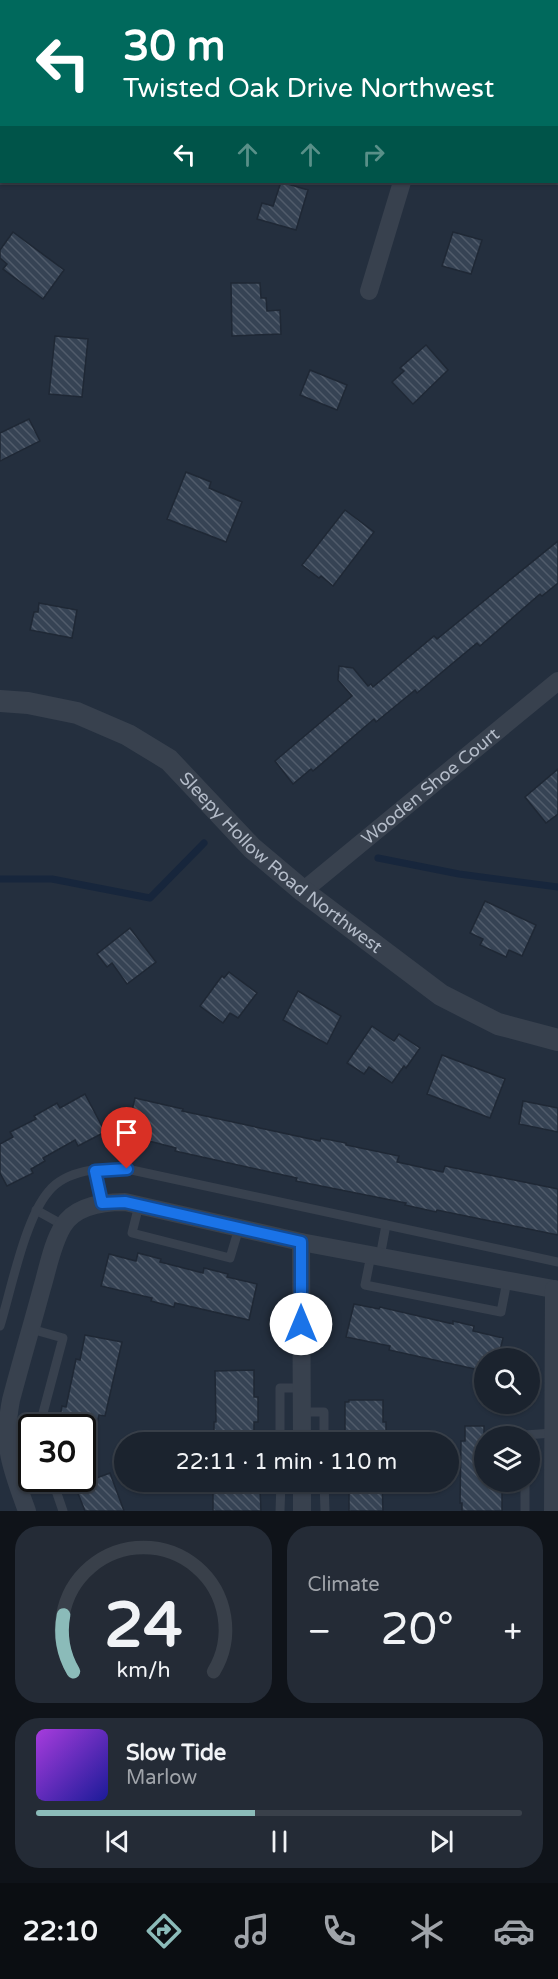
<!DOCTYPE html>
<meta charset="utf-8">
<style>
:root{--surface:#1b232e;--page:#242b36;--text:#f1f3f6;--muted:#a0a4aa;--line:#39404a;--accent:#8bbbb9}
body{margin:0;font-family:"Varela Round",sans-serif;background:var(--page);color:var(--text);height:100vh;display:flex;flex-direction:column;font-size:22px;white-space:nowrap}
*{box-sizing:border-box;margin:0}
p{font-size:20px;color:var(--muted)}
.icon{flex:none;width:33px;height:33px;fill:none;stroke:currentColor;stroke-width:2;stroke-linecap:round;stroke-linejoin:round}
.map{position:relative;height:1511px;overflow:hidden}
.panel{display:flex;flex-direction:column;gap:15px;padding:15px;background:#0f1319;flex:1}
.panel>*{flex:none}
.hud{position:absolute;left:0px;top:0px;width:558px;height:183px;box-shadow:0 2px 4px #0004,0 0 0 2px var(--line);background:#00695c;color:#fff;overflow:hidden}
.fabs{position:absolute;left:474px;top:1348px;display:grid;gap:12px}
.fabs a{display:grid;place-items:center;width:66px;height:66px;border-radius:50%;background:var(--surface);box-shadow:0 2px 4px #0004,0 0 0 2px var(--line);font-size:30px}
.speed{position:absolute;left:18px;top:1414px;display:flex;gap:12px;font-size:30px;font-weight:700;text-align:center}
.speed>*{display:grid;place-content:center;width:78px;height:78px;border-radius:50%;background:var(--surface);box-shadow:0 2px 4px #0004,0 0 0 2px var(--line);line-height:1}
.speed .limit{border:3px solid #111;border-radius:9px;background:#fff;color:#111}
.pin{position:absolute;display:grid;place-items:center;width:51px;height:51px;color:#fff;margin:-62px -26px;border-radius:50% 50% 50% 0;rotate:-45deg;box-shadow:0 0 6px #0007}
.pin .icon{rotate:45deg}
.me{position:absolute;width:66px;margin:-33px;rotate:0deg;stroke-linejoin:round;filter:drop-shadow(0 0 4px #0008)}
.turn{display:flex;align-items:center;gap:21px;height:126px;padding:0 24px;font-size:27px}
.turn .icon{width:78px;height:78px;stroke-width:2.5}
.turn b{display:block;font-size:42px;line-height:51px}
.lanes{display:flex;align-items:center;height:57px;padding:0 24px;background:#0003;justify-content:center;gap:30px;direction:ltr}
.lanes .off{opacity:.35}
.big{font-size:45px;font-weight:600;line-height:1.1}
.panel .tile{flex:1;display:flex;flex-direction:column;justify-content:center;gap:9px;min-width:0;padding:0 21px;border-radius:24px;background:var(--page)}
.panel .dial{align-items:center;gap:0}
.dial svg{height:156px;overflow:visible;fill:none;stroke:var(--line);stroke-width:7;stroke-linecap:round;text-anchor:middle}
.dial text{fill:var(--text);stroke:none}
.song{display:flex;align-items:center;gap:18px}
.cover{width:72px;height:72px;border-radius:9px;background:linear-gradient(135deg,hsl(280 70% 55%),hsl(240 70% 35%))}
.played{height:6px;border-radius:3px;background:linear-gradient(90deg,var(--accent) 45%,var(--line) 45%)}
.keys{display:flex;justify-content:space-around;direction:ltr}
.heat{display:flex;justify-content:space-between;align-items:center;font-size:33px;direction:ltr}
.panel .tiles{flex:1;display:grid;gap:15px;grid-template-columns:1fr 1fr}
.tile:last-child{grid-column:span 2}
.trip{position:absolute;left:114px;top:1432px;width:345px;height:60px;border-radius:30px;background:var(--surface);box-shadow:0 2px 4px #0004,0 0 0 2px var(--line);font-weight:600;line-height:60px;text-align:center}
.tab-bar{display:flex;height:96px;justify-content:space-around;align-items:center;background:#0b0e12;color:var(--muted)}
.tab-bar .icon{width:42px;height:42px}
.tab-bar .current{color:var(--accent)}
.tab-bar b{font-size:27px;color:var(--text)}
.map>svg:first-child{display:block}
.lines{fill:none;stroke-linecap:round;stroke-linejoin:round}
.stream{stroke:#17263c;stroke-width:7}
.building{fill:url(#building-back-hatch);stroke:#1f2835;stroke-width:1.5}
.service{stroke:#38414e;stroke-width:9}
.minor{stroke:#38414e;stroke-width:18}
.tertiary{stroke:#38414e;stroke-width:22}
.route-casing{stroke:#114b97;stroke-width:15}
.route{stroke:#1a73e8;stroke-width:10}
.labels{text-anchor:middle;stroke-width:6;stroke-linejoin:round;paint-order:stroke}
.street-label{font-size:18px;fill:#b4bcc9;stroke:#1d2633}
</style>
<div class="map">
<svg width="558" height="1511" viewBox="0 0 558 1511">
<defs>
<pattern id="building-back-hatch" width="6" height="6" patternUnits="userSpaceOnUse" patternTransform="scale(1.5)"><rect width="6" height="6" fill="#364354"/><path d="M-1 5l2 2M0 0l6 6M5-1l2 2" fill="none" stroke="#515c6b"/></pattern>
</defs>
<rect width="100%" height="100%" fill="#242f3e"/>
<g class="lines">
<g class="stream">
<polyline points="378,858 459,874 558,887"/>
<polyline points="0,879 52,879 150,898 204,843"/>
</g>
</g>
<g class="building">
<polygon points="281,182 308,190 296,230 257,219 262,203 273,206"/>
<polygon points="13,232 64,270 43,299 3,269 7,264 0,258 0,250"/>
<polygon points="453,232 482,240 471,274 442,266"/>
<polygon points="231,283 260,283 261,298 266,298 267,311 280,310 281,334 232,336"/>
<polygon points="55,336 88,339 82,397 49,394"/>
<polygon points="426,345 448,370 413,404 392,382 404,371 400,368"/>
<polygon points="310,370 347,385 337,410 300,395"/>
<polygon points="29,419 40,441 0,461 0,433"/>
<polygon points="186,472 211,482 209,488 242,502 226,542 167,519"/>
<polygon points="345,510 374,532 333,586 321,576 319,578 302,565"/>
<polygon points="558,541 558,583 542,596 540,594 480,646 477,643 417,693 415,690 376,722 374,719 313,771 311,769 293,784 275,761 352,696 338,680 339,666 353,668 368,686 371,684 373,687 434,636 437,639"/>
<polygon points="39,603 77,610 72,638 30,630 34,612 38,612"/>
<polygon points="558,769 558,814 546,823 525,797"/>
<polygon points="485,901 536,925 522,956 509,950 506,957 480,945 483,939 470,933"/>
<polygon points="130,928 156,962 127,984 112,963 107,967 97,954"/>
<polygon points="229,972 257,993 238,1018 230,1013 223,1023 200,1006 222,976 224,978"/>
<polygon points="298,991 341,1016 327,1044 283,1020"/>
<polygon points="372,1026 394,1041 399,1034 420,1048 406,1068 404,1066 392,1083 369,1067 364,1074 347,1063"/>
<polygon points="442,1055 505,1079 490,1118 427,1094"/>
<polygon points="85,1094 105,1132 78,1146 75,1140 43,1158 45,1161 31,1169 33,1173 7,1186 0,1173 0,1144 13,1137 10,1132 36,1119 34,1116 57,1103 60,1108"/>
<polygon points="135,1098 183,1109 182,1111 320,1141 321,1138 346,1143 346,1145 399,1156 397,1162 443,1172 445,1166 558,1189 558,1235 437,1210 436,1212 405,1205 406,1203 296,1181 297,1178 175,1151 176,1148 126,1135"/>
<polygon points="523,1101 558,1108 558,1132 519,1124"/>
<polygon points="138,1253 161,1259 160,1262 203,1273 204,1268 228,1274 227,1277 257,1284 249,1320 175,1303 174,1307 151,1301 152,1298 101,1286 109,1254 136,1261"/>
<polygon points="354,1304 379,1309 380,1307 453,1324 453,1321 474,1326 473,1331 503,1338 498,1359 484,1359 484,1371 389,1350 390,1346 346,1337"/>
<polygon points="85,1335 122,1342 105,1416 99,1415 96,1428 58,1428 62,1406 66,1407 76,1359 80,1360"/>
<polygon points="254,1370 254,1397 258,1397 258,1422 254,1422 254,1443 214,1443 214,1422 216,1422 215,1371"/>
<polygon points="349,1400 383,1400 383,1422 386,1422 386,1443 345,1443 345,1402 349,1402"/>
<polygon points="465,1426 484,1426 484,1482 502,1482 502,1511 462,1511 462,1503 460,1503 461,1441 465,1441"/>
<polygon points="110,1473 124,1511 85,1511 75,1486"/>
<polygon points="213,1482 254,1482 254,1490 260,1490 261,1511 213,1511"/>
<polygon points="349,1482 382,1482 383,1511 349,1511"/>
</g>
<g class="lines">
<g class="service">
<polyline points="95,1171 102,1203"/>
<polyline points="139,1205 132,1233 230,1258 239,1228"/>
<polyline points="36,1210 63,1225"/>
<polyline points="371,1255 365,1285 501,1312 507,1281"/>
<polyline points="380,1257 386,1225"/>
<path d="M0,1326C11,1290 25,1218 49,1191C65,1171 102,1166 127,1169L558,1262"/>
<polyline points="31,1329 63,1338 39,1428"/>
<polyline points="302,1412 324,1412 324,1443"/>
<polyline points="5,1424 32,1431"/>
<polyline points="525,1437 525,1435 553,1433"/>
<polyline points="280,1443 280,1388 301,1388"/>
<polyline points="12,1467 32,1461"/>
<polyline points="52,1479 63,1511"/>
<polyline points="324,1482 325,1511"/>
<polyline points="525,1482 525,1511"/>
<polyline points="280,1511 281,1482"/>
</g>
<g class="minor">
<polyline points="457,2 457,0"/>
<polyline points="369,291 402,182"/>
<path id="s1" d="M303,891L558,681"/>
<polyline points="301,1242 302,1443"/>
<path d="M27,1511C11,1467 2,1447 11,1400C21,1362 32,1325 42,1288C48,1268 52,1244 63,1226C75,1206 104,1202 125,1202L301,1242L558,1290"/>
<polyline points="302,1511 302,1482"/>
<polyline points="553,1511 554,1289"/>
</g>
<path class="tertiary" id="s2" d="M0,701L28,703L77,713L128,735L169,760L252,848L303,891L441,995L498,1024L558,1040"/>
</g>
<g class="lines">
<defs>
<polyline id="route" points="127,1169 95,1171 102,1203 125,1202 301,1242 301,1324"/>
</defs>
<use href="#route" class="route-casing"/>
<use href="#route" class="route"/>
</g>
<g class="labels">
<g class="street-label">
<text dy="6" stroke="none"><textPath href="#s1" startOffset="165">Wooden Shoe Court</textPath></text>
<text dy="6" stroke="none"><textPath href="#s2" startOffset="334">Sleepy Hollow Road Northwest</textPath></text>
</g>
</g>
</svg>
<div class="fabs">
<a><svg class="icon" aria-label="search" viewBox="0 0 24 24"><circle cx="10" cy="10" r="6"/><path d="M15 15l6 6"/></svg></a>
<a><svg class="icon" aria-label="layers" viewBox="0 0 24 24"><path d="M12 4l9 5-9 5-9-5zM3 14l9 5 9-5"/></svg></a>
</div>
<div class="speed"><div class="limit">30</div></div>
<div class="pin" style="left:127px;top:1169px;background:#d93025"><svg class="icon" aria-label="arrive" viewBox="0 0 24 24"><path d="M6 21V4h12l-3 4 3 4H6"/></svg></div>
<svg class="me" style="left:301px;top:1324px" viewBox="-20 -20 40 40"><circle r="19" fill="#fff"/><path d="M0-13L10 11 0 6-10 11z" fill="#1a73e8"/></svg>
<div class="trip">22:11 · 1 min · 110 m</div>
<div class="hud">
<div class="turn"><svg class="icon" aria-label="left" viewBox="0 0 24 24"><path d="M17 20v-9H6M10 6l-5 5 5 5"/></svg><div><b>30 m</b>Twisted Oak Drive Northwest</div></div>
<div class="lanes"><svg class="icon" aria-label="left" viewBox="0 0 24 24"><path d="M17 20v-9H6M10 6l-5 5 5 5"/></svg><svg class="icon off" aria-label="ahead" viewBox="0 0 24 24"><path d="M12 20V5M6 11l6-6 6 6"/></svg><svg class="icon off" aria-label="ahead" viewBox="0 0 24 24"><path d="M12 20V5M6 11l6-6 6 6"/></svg><svg class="icon off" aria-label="right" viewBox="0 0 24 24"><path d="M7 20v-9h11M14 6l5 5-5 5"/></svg></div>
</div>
</div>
<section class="panel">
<div class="tiles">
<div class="tile dial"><svg viewBox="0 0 100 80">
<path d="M14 69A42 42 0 1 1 86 69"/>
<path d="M14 69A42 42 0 0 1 9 40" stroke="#8bbbb9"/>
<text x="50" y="56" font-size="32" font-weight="700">24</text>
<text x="50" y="72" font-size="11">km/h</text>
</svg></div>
<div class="tile"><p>Climate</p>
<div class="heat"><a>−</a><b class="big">20°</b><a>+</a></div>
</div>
<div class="tile">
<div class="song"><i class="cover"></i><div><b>Slow Tide</b><p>Marlow</p></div></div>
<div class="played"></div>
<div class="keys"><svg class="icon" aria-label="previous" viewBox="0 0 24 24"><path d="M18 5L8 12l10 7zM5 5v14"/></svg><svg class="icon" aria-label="pause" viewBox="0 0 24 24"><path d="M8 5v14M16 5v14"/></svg><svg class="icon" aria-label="next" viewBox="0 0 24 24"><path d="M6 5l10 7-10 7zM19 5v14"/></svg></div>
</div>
</div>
</section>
<nav class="tab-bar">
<b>22:10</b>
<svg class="icon current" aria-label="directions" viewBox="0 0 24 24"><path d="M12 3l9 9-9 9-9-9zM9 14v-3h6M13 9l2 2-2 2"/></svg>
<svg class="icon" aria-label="music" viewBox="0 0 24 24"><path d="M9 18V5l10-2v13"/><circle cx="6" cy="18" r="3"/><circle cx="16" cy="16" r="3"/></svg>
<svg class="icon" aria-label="phone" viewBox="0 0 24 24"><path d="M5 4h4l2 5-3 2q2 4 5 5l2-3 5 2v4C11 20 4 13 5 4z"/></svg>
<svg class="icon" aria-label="climate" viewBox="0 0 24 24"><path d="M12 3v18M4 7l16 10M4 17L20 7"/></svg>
<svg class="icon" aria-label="car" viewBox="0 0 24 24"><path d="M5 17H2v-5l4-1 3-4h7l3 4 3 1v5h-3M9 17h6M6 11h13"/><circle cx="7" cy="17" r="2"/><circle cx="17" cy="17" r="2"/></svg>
</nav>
